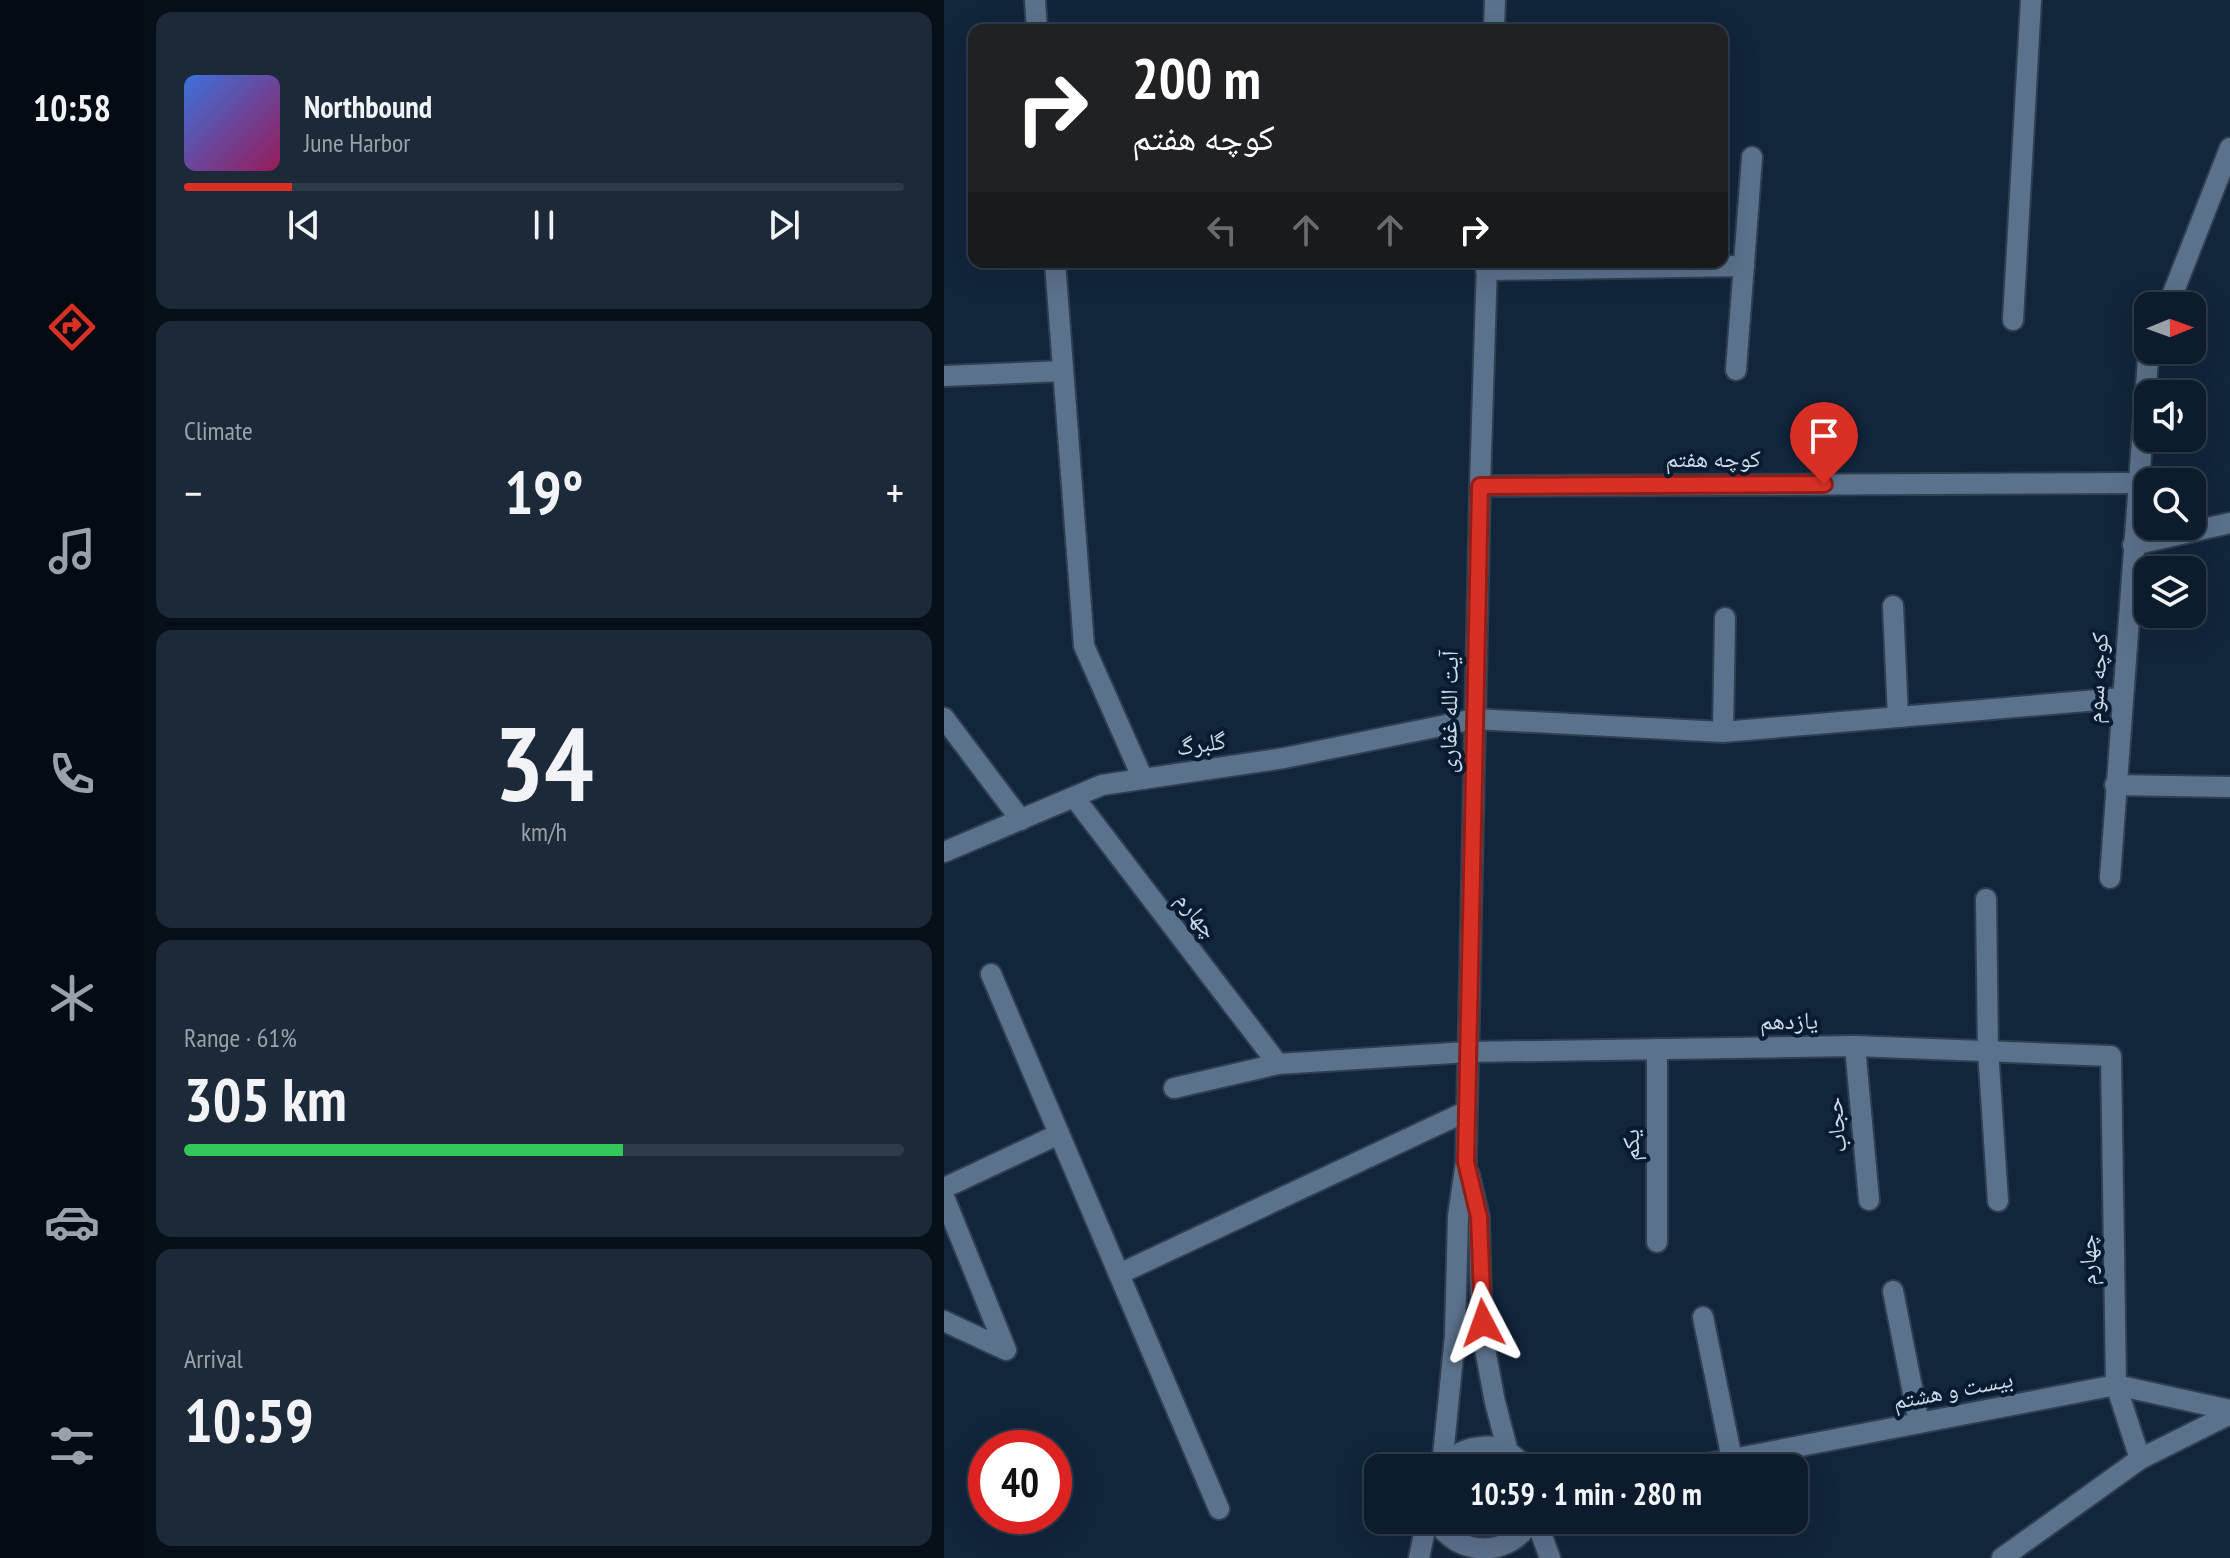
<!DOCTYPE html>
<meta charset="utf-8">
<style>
:root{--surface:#0d1c2c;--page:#1b2938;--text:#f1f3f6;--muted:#9aa1a9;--line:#2d3a48;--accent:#d93025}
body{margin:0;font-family:"PT Sans Narrow","Noto Naskh Arabic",sans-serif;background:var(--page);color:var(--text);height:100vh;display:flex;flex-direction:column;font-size:30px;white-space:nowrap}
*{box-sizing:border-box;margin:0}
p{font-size:26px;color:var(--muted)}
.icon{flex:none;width:44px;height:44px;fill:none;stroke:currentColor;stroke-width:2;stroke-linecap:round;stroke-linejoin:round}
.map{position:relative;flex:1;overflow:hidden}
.sheet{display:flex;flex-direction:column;gap:12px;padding:12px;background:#070f18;width:800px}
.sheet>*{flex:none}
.top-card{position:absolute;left:24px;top:24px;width:760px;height:244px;border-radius:16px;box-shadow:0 8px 32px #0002,0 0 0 2px var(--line);background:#202124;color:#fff;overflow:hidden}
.needle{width:52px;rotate:89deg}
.controls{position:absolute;left:1190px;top:292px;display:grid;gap:16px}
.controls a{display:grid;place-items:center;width:72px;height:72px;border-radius:16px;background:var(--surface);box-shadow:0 8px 32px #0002,0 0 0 2px var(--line);font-size:40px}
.speed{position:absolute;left:24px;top:1430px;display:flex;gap:16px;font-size:40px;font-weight:700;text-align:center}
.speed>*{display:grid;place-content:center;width:104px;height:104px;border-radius:50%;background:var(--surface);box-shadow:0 8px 32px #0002,0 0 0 2px var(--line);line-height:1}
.speed .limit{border:12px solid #d22;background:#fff;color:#111}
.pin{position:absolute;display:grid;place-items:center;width:68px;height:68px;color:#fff;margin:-82px -34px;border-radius:50% 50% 50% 0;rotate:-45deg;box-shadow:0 0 8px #0007}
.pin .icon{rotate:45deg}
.me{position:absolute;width:88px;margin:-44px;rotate:356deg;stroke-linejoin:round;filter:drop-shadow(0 0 6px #0008)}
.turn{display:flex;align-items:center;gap:28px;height:168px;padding:0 32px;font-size:36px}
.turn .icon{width:104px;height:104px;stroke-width:2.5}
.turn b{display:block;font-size:56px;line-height:68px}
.lanes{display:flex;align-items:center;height:76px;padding:0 32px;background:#0003;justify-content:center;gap:40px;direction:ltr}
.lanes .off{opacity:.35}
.big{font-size:60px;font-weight:700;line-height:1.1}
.sheet .widget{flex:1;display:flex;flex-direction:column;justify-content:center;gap:12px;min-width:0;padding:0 28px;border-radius:16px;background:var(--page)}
.sheet .dial{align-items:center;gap:0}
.dial b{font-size:104px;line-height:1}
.song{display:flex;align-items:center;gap:24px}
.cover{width:96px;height:96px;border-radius:12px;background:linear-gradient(135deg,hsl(220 70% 55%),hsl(330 70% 35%))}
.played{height:8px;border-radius:4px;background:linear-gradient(90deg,var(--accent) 15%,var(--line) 15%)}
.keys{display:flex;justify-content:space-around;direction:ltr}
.heat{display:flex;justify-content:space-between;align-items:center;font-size:44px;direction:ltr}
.charge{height:12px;border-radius:6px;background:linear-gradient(90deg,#34c759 61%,var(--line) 0)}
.trip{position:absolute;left:420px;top:1454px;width:444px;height:80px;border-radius:16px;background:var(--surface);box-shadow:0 8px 32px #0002,0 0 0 2px var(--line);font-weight:700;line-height:80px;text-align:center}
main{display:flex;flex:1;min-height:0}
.tab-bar{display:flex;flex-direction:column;width:144px;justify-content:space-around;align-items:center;background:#050b12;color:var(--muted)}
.tab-bar .icon{width:56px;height:56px}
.tab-bar .active{color:var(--accent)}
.tab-bar b{font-size:36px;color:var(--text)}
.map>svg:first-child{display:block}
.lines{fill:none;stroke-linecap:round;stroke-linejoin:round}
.minor-casing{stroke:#313e51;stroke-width:24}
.minor{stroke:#5b728c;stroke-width:20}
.route-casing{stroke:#8d1f18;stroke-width:20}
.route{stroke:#d93025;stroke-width:14}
.labels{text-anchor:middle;stroke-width:8;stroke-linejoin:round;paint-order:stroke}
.street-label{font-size:24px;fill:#cedae9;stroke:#081b31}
</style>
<main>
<nav class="tab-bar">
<b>10:58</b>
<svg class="icon active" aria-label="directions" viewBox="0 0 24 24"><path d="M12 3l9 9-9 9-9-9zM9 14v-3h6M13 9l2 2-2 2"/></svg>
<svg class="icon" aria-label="music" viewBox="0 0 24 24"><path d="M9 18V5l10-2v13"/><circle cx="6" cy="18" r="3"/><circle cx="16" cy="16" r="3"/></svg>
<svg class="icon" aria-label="phone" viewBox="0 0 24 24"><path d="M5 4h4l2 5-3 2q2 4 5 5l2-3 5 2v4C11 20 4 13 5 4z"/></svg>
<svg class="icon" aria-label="climate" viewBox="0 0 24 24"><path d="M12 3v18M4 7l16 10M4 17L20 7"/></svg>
<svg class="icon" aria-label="car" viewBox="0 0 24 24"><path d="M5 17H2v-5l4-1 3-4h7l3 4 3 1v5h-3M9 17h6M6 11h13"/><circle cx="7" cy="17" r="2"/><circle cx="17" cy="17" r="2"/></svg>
<svg class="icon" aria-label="filters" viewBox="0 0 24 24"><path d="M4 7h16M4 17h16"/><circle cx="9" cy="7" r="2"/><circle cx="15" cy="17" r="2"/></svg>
</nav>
<section class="sheet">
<div class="widget">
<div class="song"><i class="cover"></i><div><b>Northbound</b><p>June Harbor</p></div></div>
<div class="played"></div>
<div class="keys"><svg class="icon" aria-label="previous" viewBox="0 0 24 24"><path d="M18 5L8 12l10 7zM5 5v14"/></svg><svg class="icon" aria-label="pause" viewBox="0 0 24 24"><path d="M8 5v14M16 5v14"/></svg><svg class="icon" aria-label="next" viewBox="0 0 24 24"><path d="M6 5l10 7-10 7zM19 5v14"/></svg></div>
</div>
<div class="widget"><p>Climate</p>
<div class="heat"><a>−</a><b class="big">19°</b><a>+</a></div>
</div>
<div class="widget dial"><b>34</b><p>km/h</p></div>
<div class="widget"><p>Range · 61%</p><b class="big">305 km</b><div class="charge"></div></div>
<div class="widget"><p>Arrival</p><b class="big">10:59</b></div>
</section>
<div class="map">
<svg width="1286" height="1558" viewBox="0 0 1286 1558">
<rect width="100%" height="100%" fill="#11253b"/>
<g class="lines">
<defs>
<g id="minor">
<polyline points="91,0 93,30"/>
<polyline points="550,30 551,0"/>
<polyline points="111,262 140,646 199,779"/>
<polyline points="542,270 800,266"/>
<polyline points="1224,306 1286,148"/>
<polyline points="1069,320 1087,0"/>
<polyline points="792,370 808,157"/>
<polyline points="0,376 119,371"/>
<polyline points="536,486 1194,483"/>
<polyline points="1189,545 1286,523"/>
<polyline points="949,606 954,717"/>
<polyline points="0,718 77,820"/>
<polyline points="779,732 781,618"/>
<polyline points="1171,785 1286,787"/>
<polyline points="130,797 334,1064"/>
<polyline points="0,852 158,785 340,758 531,719 779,732 1177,698"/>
<polyline points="1166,878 1204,359 1207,350"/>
<polyline points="1042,899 1044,1050 1054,1201"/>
<polyline points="47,974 275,1509"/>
<polyline points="911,1046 925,1200"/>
<polyline points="713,1049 713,1242"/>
<polyline points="230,1088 334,1064 524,1052 911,1046 1167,1056 1172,1385 1196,1459"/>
<polyline points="525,1174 535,1217 537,1298 541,1349 551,1402 564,1452"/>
<polyline points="0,1188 115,1134"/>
<polyline points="0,1197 62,1350 0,1321"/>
<polyline points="175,1274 523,1111"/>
<polyline points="949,1291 975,1423"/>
<polyline points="759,1317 788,1459"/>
<polyline points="498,1466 511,1336 514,1216 522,1162 536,486 543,262"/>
<path d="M497,1468C519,1442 560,1437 581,1468"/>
<polyline points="742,1468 1172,1385 1286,1410"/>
<path d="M492,1520C513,1558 567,1558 587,1520"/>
<polyline points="592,1520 606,1558"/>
<polyline points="475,1558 483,1520"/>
<polyline points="1058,1558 1196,1459 1286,1414"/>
</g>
</defs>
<use href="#minor" class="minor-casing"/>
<use href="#minor" class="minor"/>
</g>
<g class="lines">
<defs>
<polyline id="route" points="539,1323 535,1217 522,1162 536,486 880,484"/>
</defs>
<use href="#route" class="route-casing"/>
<use href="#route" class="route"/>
</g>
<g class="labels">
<g class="street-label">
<text x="769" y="467">کوچه هفتم</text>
<text transform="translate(1153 678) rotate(-86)" y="8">کوچه سوم</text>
<text transform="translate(505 712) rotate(-89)" y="8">آیت الله غفاری</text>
<text transform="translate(257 744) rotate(-8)" y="8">گلبرگ</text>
<text transform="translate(253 915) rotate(52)" y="8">چهارم</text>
<text transform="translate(845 1021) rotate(-1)" y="8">یازدهم</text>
<text transform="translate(892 1125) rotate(-95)" y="8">حجاب</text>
<text transform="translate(687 1145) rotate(-90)" y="8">یکم</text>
<text transform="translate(1144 1260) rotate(-91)" y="8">چهارم</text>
<text transform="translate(1009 1390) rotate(-11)" y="8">بیست و هشتم</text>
</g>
</g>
</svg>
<div class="controls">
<a><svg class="needle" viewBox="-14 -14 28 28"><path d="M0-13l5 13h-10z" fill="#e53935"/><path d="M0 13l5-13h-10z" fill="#9aa1a9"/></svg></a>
<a><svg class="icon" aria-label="sound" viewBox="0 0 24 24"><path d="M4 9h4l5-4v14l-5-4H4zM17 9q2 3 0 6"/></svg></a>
<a><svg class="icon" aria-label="search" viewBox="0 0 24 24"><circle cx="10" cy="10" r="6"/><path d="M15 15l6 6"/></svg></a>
<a><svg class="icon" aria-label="layers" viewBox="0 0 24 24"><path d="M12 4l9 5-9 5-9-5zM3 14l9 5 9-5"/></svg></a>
</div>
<div class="speed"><div class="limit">40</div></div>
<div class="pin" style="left:880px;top:484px;background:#d93025"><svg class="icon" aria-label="arrive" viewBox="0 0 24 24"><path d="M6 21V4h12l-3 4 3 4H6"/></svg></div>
<svg class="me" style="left:539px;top:1323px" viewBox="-20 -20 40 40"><path d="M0-17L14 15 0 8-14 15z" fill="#d93025" stroke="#fff" stroke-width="4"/></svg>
<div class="trip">10:59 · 1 min · 280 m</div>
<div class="top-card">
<div class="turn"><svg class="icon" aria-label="right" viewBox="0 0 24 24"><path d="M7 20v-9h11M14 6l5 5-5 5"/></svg><div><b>200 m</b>کوچه هفتم</div></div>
<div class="lanes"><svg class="icon off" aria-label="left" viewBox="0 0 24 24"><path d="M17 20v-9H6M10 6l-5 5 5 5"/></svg><svg class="icon off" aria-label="ahead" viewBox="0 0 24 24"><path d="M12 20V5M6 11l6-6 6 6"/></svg><svg class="icon off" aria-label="ahead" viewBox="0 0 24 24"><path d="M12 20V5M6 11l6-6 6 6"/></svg><svg class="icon" aria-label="right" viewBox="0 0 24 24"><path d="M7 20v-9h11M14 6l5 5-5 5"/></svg></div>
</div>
</div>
</main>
